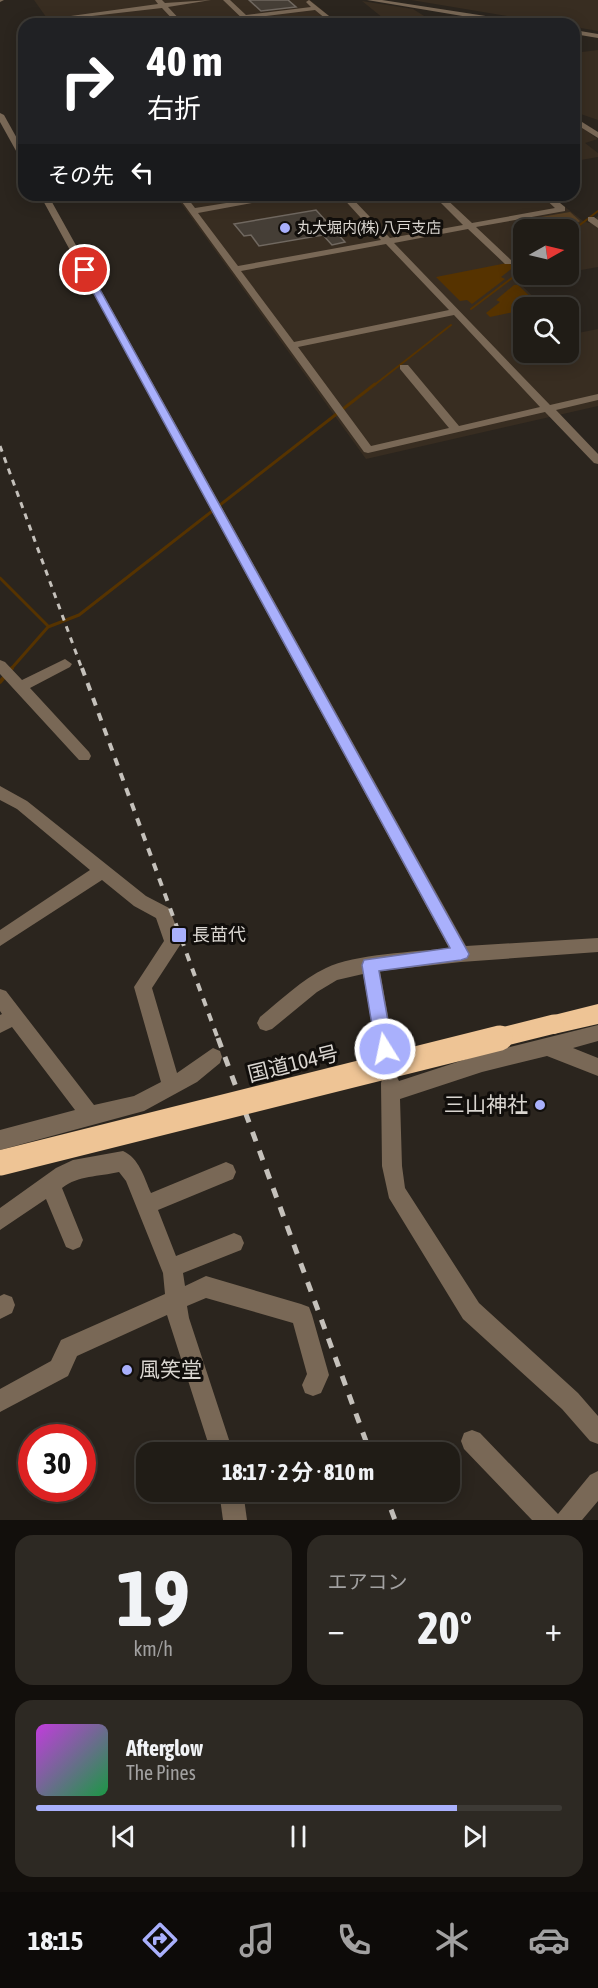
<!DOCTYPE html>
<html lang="ja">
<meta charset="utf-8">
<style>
:root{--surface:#201c16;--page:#2d2923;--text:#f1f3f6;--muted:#a2a1a1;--line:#3d3a35;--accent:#a9b0fc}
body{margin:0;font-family:"Asap Condensed","Noto Sans JP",sans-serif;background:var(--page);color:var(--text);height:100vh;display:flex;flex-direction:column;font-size:22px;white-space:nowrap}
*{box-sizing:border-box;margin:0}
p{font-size:20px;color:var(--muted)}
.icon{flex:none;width:33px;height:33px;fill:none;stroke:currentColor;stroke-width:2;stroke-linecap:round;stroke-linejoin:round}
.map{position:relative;height:1520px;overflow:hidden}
.panel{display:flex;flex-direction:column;gap:15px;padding:15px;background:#120f0c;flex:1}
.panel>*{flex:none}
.banner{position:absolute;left:18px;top:18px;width:562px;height:183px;border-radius:18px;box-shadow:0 3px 15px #0003,0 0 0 2px var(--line);background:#202124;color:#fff;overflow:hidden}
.needle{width:39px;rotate:82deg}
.tools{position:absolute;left:513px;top:219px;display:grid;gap:12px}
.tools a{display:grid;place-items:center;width:66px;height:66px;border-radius:12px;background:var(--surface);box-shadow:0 3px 15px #0003,0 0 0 2px var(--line);font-size:30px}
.speed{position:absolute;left:18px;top:1424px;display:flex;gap:12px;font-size:30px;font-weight:700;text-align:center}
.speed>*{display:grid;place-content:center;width:78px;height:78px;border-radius:50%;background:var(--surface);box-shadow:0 3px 15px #0003,0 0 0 2px var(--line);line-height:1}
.speed .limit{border:9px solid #d22;background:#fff;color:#111}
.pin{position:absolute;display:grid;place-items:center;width:51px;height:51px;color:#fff;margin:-26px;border:3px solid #fff;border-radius:50%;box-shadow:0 2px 6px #0007}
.me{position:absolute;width:66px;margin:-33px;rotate:350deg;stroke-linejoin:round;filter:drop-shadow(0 0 4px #0008)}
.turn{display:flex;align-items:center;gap:21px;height:126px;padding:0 30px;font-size:27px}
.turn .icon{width:78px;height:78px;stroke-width:2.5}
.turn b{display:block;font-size:42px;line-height:51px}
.then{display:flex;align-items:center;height:57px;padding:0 30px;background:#0003;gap:12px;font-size:22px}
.big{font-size:45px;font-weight:700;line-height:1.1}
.panel .card{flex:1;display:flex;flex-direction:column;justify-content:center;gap:9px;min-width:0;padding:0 21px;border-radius:18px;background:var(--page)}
.panel .dial{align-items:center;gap:0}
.dial b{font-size:78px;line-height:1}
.song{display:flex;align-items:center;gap:18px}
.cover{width:72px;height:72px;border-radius:9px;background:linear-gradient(135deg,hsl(290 70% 55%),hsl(140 70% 35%))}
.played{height:6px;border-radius:3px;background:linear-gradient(90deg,var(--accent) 80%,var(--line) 80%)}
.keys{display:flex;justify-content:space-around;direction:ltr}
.heat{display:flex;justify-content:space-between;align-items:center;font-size:33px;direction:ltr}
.panel .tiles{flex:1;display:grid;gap:15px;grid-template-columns:1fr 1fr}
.card:last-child{grid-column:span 2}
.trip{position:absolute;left:136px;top:1442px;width:324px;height:60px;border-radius:18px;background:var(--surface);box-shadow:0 3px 15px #0003,0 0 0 2px var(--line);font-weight:700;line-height:60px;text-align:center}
.menu{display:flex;height:96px;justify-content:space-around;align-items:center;background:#0d0b09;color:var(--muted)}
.menu .icon{width:42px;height:42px}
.menu .selected{color:var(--accent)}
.menu b{font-size:27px;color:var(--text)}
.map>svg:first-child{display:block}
.built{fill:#382d21}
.green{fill:#584125}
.water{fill:#563300}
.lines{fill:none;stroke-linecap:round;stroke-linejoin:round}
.stream-far2{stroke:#563300;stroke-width:2}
.stream-far1{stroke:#563300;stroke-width:3}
.stream{stroke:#563300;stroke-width:4}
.building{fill:#453e36;stroke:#706860;stroke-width:1.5}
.minor{fill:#796856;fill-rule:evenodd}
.highway{fill:#eec495;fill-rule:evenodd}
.rail-far2{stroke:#c5c1bb;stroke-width:3;stroke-dasharray:6 6;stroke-linecap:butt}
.rail-far1{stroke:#c5c1bb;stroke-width:4;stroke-dasharray:8 8;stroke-linecap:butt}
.rail{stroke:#c5c1bb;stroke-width:5;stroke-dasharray:10 10;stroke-linecap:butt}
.highway-bridge-far1{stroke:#eec495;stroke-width:19}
.highway-bridge{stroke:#eec495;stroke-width:25}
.route{fill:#a9b0fc;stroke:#6e72a4;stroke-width:1.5}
.poi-dot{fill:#a9b0fc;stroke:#110e0b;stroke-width:2}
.labels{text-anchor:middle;stroke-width:6;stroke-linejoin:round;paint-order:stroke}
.far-poi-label{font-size:15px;fill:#d9d5d0;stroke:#110e0b;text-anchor:start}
.poi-label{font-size:18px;fill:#d9d5d0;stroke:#110e0b;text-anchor:start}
.near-street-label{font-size:21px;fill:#d9d5d0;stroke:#110e0b}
.near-poi-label{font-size:21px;fill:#d9d5d0;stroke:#110e0b;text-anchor:end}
</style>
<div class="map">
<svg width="598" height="1520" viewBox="0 0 598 1520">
<rect width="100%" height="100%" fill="#2b251e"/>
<g class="built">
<polygon points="34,0 310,0 339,24 51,24"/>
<polygon points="411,0 598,0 598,31 575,27 574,24 554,24"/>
<polygon points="362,1 413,9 437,24 342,23 383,18"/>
<polygon points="598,50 598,120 575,112 574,53"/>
<polygon points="575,123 598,139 585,143 598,153 598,157 575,161"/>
<polygon points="175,195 550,195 583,221 589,223 598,216 598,267 576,271 569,264 568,230 524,230 525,275 517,281 544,307 524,308 524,352 568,352 569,330 573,334 598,329 598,406 366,459"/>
</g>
<polygon class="green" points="570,212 580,221 569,230 533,229 523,220"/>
<g class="water">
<polygon points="507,263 515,266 501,277 505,279 472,304 467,300 460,301 436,277"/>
<polygon points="514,285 518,285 540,306 524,308 523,310 490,317 486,313 500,302 496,300"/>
</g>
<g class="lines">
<g class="stream-far2">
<polyline points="568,234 598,211"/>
<polyline points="471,309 524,269"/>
<polyline points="373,386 451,325"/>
</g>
<g class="stream-far1">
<polyline points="0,578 48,626"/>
<polyline points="11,669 48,627 79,615 375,384"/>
</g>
<polyline class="stream" points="0,682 12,668"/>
</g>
<g class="building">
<polygon points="249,0 288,0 296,7 261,11"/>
<polygon points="316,210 345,242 332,245 323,235 259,246 251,235 244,236 234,224"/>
</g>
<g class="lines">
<g class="minor">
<polygon points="0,0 4,0 0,2"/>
<polygon points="155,0 162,0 165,3 211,0 168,7 184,24 177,24 162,8 57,20 59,24 53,24 49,19 158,4"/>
<polygon points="223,0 230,0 246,15 311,7 306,2 309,0 339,24 332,24 315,10 250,18 255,24 248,24"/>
<polygon points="367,0 382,0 511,20 514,18 542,24 510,24"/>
<polygon points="574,30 598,34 598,38 574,34"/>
<polygon points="0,113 4,115 24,151 24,160 20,158 0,122"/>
<polygon points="574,117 598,132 598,138 574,123"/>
<path d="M40,195H48L466,946L598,938V952L461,962L380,971L394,1049L391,1055L385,1058L379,1055L376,1049L363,974L337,980L317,992L272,1029L266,1031L260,1029L257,1023L260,1017C281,1000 301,980 326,968C354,954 416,952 449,948Z"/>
<path d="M177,195H185L195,208L276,195H296L198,213L238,266L381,240L340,195H349L390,238L463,225L433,195H442L472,223L555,208L541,195H550L565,207V211L476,227L511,260V264H505L468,229L394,243L550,405L598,394V400L556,410L598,454V464L594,463L545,412L368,453L364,452ZM386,244L449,310L294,342L241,271ZM454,315L540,407L459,426L408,365H400V369L449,428L371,446L298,347Z"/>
<polygon points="588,217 594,217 598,220 598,228 588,221"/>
<polygon points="65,659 72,664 70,667 30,688 89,752 91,756 89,760 79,760 0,674 0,660 5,662 22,680"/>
<polygon points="0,786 27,801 146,896 169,908 182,942 152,988 177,1073 213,1048 220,1051 222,1057 220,1063 197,1082 144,1111 0,1150 0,1130 75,1110 12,1027 0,1033 0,1015 2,1014 0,1011 0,989 6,991 94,1105 134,1096 161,1082 134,987 164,941 156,918 134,906 102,880 0,946 0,930 90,870 17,809 0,800"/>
<polygon points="598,1025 598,1041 573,1048 598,1058 598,1076 547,1056 482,1072 400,1099 402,1166 405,1188 479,1303 578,1393 598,1416 598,1444 590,1441 562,1409 463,1319 389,1198 382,1166 381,1083 383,1077 390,1074 397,1077 399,1081 482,1054"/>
<path d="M123,1151C139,1158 144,1177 151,1193L226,1162L233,1165L236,1172L233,1179L158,1210L176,1256L234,1233L241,1236L244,1243L241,1250L183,1273L185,1286L206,1276L301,1304L309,1307L312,1315L329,1375L321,1393L313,1396L305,1393L302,1385L307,1374L293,1323L206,1298L187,1306L189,1318L233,1452H211L167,1315L77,1356L68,1376L0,1412V1389L51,1361L61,1340L165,1294L163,1273L126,1181L119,1172C98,1177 79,1175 62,1188L83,1240L80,1247L73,1250L66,1247L46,1199L0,1230V1208L56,1168L73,1160Z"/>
<polygon points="4,1294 12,1297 15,1305 12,1313 0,1319 0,1296"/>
<polygon points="472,1430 480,1433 558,1514 590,1475 598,1471 598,1501 582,1520 532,1520 464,1449 461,1441 464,1433"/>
<polygon points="219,1491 243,1491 247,1520 223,1520"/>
</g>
<polygon class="highway" points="598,1004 598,1024 554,1034 546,1031 543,1024 546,1017"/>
<polyline class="rail-far2" points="0,446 82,669"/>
<polyline class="rail-far1" points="82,668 218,1039"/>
<g class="rail">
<polyline points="218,1038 370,1452"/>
<polyline points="384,1491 395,1520"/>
</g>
<polyline class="highway-bridge-far1" points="494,1039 554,1024"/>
<polyline class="highway-bridge" points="0,1163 500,1038"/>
</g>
<polygon class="route" points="82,268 89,270 469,954 467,958 461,960 379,971 393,1049 391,1054 385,1056 379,1054 376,1049 362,965 364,960 450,948 81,270"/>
<g class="poi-dot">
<circle cx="285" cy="228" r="6"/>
<rect x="171" y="927" width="16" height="16" rx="3"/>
<circle cx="540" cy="1105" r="6"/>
<circle cx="127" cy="1370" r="6"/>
</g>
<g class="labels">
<g class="far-poi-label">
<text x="297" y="233">丸大堀内(株) 八戸支店</text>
</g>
<g class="poi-label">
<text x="192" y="941">長苗代</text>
</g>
<g class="near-street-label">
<text transform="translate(293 1064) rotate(-14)" y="7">国道104号</text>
</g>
<g class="near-poi-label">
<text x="528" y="1112">三山神社</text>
<text x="139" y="1377" text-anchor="start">風笑堂</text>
</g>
</g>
</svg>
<div class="tools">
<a><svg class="needle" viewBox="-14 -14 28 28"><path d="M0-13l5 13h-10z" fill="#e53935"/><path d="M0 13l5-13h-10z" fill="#a2a1a1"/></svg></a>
<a><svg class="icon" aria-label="search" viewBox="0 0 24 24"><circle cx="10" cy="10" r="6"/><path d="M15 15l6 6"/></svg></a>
</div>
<div class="speed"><div class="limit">30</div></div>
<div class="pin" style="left:85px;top:270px;background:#d93025"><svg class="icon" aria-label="arrive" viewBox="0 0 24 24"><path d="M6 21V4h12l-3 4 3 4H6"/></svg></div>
<svg class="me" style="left:385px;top:1049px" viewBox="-20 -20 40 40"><circle r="17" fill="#a9b0fc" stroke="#fff" stroke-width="3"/><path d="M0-11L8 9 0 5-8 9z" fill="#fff"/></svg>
<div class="trip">18:17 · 2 分 · 810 m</div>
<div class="banner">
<div class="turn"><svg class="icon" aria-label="right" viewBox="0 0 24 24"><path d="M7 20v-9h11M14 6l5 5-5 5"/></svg><div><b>40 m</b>右折</div></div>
<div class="then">その先<svg class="icon" aria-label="left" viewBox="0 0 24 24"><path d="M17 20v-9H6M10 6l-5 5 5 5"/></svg></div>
</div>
</div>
<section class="panel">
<div class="tiles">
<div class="card dial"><b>19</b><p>km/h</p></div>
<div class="card"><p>エアコン</p>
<div class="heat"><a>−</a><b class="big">20°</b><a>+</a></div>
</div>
<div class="card">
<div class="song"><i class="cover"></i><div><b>Afterglow</b><p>The Pines</p></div></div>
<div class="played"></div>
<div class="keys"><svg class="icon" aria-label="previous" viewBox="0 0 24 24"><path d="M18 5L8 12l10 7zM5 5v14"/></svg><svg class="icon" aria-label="pause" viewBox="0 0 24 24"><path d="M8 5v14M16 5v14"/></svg><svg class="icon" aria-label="next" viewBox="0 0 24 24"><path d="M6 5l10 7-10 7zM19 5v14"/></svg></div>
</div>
</div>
</section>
<nav class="menu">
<b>18:15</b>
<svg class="icon selected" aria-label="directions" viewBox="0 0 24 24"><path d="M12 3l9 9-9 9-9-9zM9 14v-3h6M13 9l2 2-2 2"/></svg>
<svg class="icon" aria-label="music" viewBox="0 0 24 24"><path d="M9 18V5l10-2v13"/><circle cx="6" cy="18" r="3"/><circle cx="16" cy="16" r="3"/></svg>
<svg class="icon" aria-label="phone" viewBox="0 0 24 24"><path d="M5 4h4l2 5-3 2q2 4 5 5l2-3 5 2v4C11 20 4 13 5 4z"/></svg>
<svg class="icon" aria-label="climate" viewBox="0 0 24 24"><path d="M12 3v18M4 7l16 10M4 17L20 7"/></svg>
<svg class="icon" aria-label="car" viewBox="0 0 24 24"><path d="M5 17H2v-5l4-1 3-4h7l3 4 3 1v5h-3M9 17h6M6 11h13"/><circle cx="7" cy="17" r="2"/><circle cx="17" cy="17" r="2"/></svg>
</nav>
